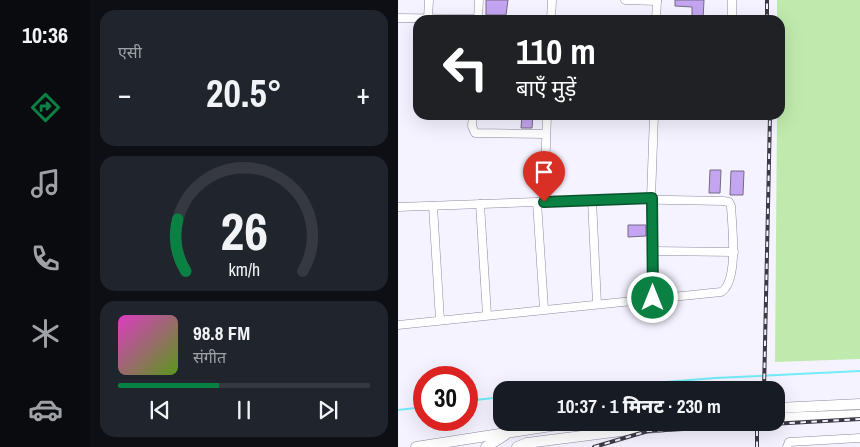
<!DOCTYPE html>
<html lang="hi">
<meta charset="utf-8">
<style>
:root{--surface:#171b24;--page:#20242c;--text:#f1f3f6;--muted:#9ea1a6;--line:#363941;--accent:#0b8043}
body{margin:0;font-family:"Archivo Narrow","Noto Sans Devanagari",sans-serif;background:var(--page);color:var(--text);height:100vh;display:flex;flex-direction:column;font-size:19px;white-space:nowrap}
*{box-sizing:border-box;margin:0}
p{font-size:16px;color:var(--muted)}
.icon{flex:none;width:28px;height:28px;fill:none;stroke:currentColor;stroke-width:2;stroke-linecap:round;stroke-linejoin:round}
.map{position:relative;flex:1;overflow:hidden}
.panel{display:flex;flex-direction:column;gap:10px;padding:10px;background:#0d0f14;width:308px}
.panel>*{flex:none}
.hud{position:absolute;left:15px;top:15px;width:372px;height:105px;border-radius:15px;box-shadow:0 5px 20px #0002;background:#202124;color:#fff;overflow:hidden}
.speed{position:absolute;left:15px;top:366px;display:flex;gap:10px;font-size:25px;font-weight:700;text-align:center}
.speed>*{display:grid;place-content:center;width:65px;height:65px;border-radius:50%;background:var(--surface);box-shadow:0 5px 20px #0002;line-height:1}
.speed .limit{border:8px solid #d22;background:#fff;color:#111}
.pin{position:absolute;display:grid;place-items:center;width:42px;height:42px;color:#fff;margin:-51px -21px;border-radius:50% 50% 50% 0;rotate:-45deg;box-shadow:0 0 5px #0007}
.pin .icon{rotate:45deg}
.me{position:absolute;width:55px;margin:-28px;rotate:0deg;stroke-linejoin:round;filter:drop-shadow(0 0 4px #0008)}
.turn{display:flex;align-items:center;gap:18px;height:105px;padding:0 20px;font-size:22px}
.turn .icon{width:65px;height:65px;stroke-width:2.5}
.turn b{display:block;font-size:35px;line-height:42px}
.big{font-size:38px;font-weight:800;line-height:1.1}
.panel .widget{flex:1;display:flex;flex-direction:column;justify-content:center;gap:8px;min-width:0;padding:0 18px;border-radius:15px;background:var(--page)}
.panel .dial{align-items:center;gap:0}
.dial svg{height:130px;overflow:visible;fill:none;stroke:var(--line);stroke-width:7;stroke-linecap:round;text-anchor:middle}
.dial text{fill:var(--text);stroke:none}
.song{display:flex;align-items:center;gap:15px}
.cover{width:60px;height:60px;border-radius:8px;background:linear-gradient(135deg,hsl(310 70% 55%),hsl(90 70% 35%))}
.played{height:5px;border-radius:2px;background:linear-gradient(90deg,var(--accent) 40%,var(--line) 40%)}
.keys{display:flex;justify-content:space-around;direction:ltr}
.heat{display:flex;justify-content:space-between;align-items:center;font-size:28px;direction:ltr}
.trip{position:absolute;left:95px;top:381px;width:292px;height:50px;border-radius:15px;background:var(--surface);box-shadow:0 5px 20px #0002;font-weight:800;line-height:50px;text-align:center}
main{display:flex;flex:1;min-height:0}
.tab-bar{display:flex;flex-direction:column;width:90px;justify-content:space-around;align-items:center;background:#090b0e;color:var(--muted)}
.tab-bar .icon{width:35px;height:35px}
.tab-bar .selected{color:var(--accent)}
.tab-bar b{font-size:22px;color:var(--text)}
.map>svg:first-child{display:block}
.green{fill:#c0eaad}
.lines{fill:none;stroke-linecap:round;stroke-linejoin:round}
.stream{stroke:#73ecf9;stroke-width:2}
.building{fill:#c4a5f1;stroke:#756b84}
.minor-casing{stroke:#8f88a3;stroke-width:9}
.major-casing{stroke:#8f88a3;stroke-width:11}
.minor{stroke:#fff;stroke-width:8}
.major{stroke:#fff;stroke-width:10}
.rail-casing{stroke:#3c3944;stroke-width:4}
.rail{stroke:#f5f3ff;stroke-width:2;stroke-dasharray:5.5;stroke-linecap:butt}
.route-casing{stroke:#07532c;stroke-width:12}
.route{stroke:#0b8043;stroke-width:9}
</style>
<main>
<nav class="tab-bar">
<b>10:36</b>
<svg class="icon selected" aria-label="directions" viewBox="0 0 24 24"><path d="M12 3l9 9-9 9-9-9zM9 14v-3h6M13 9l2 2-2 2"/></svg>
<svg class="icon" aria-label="music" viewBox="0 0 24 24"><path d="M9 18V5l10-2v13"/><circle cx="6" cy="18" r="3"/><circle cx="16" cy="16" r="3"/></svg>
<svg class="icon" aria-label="phone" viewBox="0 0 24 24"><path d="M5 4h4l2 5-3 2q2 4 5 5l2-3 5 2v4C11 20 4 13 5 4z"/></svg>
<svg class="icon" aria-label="climate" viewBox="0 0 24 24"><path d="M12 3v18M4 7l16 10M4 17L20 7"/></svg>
<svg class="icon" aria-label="car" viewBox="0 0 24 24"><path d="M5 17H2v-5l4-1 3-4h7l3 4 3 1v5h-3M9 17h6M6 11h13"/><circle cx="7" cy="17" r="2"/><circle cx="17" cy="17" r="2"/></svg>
</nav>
<section class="panel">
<div class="widget"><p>एसी</p>
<div class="heat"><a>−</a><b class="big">20.5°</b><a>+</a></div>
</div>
<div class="widget dial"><svg viewBox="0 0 100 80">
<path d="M14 69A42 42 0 1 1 86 69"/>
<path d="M14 69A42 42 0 0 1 9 37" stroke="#0b8043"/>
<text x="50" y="56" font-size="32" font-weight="700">26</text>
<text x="50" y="72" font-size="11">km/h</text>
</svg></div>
<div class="widget">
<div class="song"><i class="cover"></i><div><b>98.8 FM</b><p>संगीत</p></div></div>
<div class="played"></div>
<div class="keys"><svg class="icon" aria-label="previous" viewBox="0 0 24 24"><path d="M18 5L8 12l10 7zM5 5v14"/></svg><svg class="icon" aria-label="pause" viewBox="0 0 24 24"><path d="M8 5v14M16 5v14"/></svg><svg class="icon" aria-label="next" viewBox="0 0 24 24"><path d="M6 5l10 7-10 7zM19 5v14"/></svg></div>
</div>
</section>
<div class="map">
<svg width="463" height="447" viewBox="0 0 463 447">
<rect width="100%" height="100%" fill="#f5f3ff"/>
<polygon class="green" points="379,0 462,0 462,359 377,362 379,115 382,115 382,20 379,20"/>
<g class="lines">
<g class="stream">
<polyline points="168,390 317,378 463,371"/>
<polyline points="69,401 104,397"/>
<polyline points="0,410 26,407"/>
</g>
</g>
<g class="building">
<polygon points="88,0 110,0 108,15 88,15"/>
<polygon points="277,0 306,0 305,20 294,20 294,7 277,6"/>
<polygon points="124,115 135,115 134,128 123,128"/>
<polygon points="312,170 323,170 322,193 311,193"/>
<polygon points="333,171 346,171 345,195 332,195"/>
<polygon points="230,225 248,225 248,236 230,237"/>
</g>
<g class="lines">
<defs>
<g id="minor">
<polyline points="227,0 259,1"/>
<polyline points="0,18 80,19"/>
<polyline points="30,18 31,0"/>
<polyline points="80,20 81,0"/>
<polyline points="153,20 154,0"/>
<polyline points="258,20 259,0"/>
<polyline points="334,20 334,0"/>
<polyline points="75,115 74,126 77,133 148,134"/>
<polyline points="194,200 199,304"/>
<polyline points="139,202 146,309"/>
<polyline points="146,202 149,115"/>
<polyline points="82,204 89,315"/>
<polyline points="35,206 42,320"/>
<path d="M0,207L220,199L325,201L331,202L333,206C334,225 341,282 323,292L0,325"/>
<polyline points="255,251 336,252"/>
<polyline points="255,298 253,198 256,115"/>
<polyline points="389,447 391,442 463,438"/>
</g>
<g id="major">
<polyline points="379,408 463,404"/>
<polyline points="379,418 463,415"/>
<polyline points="18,447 179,422"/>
<polyline points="88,447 107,435"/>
<polyline points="119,447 129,443 231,430 314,422"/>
</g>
</defs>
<use href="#minor" class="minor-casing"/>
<use href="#major" class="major-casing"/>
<use href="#minor" class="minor"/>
<use href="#major" class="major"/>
<defs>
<g id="rail">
<polyline points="369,20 369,0"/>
<polyline points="366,390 372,115"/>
<polyline points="196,447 250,431 463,419"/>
<polyline points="359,447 359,422"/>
</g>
</defs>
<use href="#rail" class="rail-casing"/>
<use href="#rail" class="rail"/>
</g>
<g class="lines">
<defs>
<polyline id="route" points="146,202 254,198 255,298"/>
</defs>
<use href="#route" class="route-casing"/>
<use href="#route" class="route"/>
</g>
</svg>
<div class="speed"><div class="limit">30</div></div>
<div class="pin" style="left:146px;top:202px;background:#d93025"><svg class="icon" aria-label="arrive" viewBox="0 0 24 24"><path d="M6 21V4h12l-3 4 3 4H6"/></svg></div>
<svg class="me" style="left:255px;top:298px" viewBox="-20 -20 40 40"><circle r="17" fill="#0b8043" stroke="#fff" stroke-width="3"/><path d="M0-11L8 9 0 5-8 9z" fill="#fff"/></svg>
<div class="trip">10:37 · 1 मिनट · 230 m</div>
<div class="hud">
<div class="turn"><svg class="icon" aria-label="left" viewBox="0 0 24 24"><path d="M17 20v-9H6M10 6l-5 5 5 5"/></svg><div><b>110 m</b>बाएँ मुड़ें</div></div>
</div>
</div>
</main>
